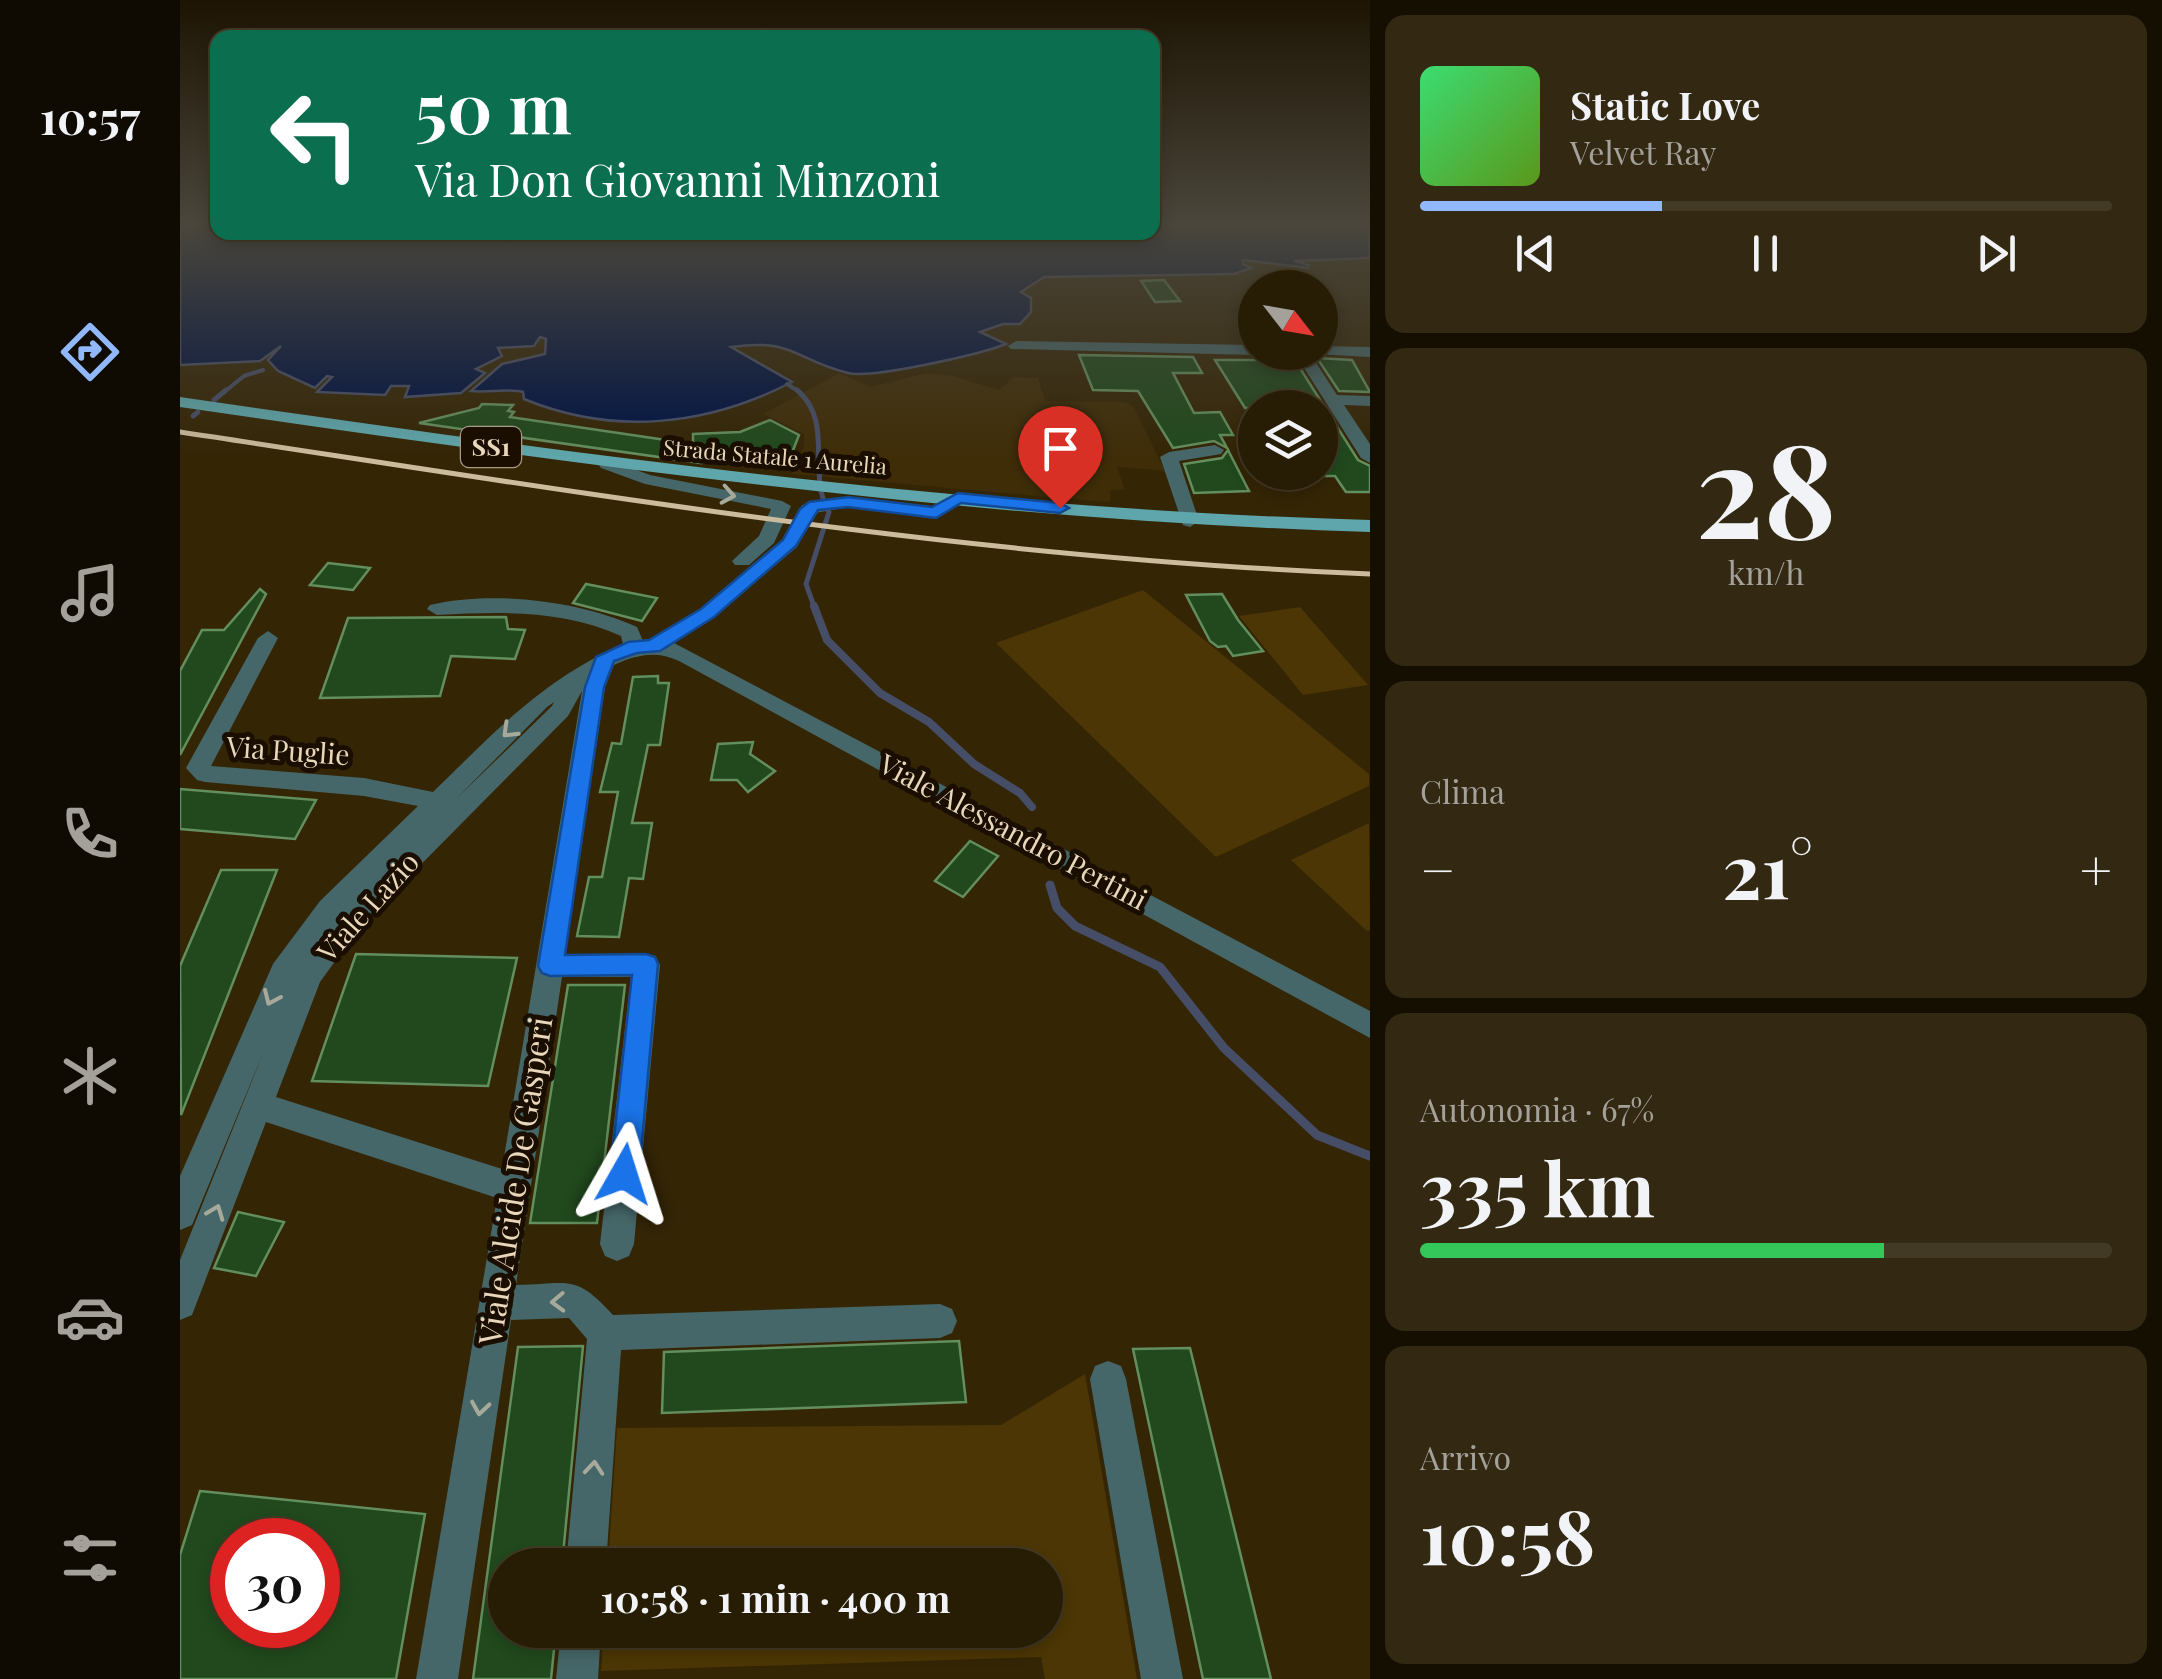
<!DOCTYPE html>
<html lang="it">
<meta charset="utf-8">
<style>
:root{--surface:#271c04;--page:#332913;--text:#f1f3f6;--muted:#a4a19a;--line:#433a26;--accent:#91b8fd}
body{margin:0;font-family:"Playfair Display",serif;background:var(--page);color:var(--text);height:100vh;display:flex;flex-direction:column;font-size:38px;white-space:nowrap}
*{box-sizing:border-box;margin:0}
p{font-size:32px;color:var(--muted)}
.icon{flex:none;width:55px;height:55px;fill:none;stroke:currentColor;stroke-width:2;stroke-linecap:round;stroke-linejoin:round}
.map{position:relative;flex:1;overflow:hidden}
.sheet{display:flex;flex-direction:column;gap:15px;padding:15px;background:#150f02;width:792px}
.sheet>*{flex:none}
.hud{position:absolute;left:30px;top:30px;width:950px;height:210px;border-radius:20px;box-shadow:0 5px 15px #0003,0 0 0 2px var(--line);background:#0b6e4f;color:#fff;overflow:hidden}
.needle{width:65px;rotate:121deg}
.controls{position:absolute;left:1058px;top:270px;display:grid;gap:20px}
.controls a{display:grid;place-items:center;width:100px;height:100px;border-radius:50%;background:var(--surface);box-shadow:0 5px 15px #0003,0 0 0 2px var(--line);font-size:50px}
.speed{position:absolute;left:30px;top:1518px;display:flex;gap:20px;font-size:50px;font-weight:700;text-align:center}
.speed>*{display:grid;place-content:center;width:130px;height:130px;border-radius:50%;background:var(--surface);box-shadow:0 5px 15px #0003,0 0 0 2px var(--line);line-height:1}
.speed .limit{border:15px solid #d22;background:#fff;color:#111}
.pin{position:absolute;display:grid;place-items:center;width:85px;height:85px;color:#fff;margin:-102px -42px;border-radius:50% 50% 50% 0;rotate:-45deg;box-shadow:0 0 10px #0007}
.pin .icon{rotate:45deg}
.me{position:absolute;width:110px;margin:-55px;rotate:6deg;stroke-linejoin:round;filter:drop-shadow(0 0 8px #0008)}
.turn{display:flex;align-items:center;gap:35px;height:210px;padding:0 40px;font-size:45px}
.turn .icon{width:130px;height:130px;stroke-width:2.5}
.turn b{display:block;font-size:70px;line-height:85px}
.big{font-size:75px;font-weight:700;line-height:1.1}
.sheet .card{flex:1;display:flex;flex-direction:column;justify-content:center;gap:15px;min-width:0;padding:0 35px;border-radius:20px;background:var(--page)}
.sheet .dial{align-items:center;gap:0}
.dial b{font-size:130px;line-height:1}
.song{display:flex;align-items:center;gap:30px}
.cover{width:120px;height:120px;border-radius:15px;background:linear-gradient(135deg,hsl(140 70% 55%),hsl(90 70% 35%))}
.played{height:10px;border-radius:5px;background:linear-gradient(90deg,var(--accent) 35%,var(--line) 35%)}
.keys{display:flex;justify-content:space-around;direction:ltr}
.heat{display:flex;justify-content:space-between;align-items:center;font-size:55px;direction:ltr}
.charge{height:15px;border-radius:8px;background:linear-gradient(90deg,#34c759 67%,var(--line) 0)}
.trip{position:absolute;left:308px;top:1548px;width:575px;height:100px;border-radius:50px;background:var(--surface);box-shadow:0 5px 15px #0003,0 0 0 2px var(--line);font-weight:700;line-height:100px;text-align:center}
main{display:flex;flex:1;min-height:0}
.tab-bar{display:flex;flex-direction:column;width:180px;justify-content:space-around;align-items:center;background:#100b02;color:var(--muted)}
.tab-bar .icon{width:70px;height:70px}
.tab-bar .selected{color:var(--accent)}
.tab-bar b{font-size:45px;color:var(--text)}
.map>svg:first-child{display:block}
.built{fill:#3f2d08}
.green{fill:#4c3605}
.water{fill:#001344;stroke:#464e67;stroke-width:2.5}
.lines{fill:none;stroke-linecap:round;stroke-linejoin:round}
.stream-far3{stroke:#464e67;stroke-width:4}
.stream-far2{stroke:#464e67;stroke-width:5}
.stream-far1{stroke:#464e67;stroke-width:8}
.stream{stroke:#464e67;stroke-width:9}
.building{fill:#21491d;stroke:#638e5e;stroke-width:2.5;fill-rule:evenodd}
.minor{fill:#466769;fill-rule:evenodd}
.primary{fill:#5ea6ab;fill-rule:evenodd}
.rail{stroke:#ccbb9d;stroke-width:5}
.oneway{stroke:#a7aa9a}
.route{fill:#1a73e8;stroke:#114b97;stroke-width:2.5}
.labels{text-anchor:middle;stroke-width:10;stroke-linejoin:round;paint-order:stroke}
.far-street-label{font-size:22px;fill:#e8d7ba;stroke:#1a0e00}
.shield{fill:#1a0e00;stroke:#aa9b82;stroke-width:2.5}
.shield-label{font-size:25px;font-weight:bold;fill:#e8d7ba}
.street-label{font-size:28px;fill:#e8d7ba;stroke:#1a0e00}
.near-street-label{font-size:32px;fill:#e8d7ba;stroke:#1a0e00}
</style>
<main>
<nav class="tab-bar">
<b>10:57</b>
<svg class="icon selected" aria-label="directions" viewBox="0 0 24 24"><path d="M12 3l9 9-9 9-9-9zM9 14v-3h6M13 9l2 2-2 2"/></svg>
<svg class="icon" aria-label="music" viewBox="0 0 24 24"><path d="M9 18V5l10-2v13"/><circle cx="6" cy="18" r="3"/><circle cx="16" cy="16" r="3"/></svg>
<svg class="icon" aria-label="phone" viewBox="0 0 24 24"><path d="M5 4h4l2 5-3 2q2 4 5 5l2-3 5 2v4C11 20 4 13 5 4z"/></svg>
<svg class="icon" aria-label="climate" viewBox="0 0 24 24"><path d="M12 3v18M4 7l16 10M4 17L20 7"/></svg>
<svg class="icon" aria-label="car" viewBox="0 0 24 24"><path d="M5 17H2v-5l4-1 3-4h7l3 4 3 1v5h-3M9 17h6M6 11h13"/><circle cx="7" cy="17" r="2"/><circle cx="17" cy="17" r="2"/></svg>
<svg class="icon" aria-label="filters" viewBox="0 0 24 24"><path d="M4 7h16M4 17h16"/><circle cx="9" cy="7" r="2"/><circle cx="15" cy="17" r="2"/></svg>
</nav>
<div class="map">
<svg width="1190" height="1679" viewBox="0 0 1190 1679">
<rect width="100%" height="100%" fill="#342505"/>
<polygon class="built" points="660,373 690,387 747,373 773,376 819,390 834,377 858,378 865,401 944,402 953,406 985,471 937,467 945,490 930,490 930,501 924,502 612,474 624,446 624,434 583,414"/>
<g class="green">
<polygon points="963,590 1189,774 1189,786 1036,857 816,643"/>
<polygon points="1120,607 1188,685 1123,695 1059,616"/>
<polygon points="1189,823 1190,930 1187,931 1111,860"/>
<polygon points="905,1374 957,1679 865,1679 861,1657 421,1671 424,1630 865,1630 865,1565 428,1565 437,1428 821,1425"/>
</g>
<path class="water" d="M0,222H37L38,232H972L973,222H1189L1190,258L1114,261L1129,265L1128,268L1063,260V264L1071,268L1054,274L864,277L841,292L851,298V312L840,324H823L800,332L826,344C801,354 692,379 668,373C614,360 615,338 551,347L612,382C527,426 434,436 344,399L343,392C328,388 308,393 291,391L322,364L365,354L366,339L360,337L354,346L318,348L322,356L296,369L305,373L281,393L225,397L229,386H211L205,395L137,392L152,377L147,376L135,388L98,371L88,360L101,346L80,361L0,365Z"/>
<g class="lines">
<g class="stream-far3">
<polyline points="607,384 621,393"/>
<polyline points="43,393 64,376 83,370"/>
</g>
<g class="stream-far2">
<path d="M617,390C655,422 626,473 649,512L626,584L635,609"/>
<polyline points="34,400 46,390"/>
<polyline points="13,416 18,412"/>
</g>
<polyline class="stream-far1" points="634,606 647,640 700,693 749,722 794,764 840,793 852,807"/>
<polyline class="stream" points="870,885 877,908 895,926 980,967 1044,1048 1137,1135 1190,1156"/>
</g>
<g class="building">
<polygon points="984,280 1000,301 975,302 961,281"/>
<polygon points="1084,354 1111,354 1178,460 1190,466 1190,492 1166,492 1155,476 1140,476 1140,408 1065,408 1035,360 1078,360"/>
<polygon points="899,355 1013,357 1022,373 993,373 1014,413 1040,412 1053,435 1040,435 1047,448 1034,441 993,448 958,391 913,390"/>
<polygon points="1137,358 1172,360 1190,392 1159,391"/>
<polygon points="302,404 333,405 328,411 334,412 330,417 513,444 513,434 560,432 590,420 619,435 608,463 579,459 582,453 539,453 522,454 521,463 239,423 299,408"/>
<polygon points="1048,450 1069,491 1014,493 1004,464 1042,458"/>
<polygon points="148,563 190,568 173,590 130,585"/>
<polygon points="406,584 477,598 462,621 393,603"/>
<polygon points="80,589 86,594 0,755 0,671 22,630 44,630"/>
<polygon points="1042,594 1058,620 1083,651 1053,656 1046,646 1038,647 1030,641 1006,595"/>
<polygon points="326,617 328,629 345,630 335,659 271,656 260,696 140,698 168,618"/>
<polygon points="478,676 478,683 489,683 480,745 468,745 452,823 472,823 463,879 449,878 439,937 397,936 409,877 422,877 438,792 420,792 432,743 441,744 453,677"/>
<polygon points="573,742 570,754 595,771 568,792 557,780 531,780 538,744"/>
<polygon points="0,789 136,800 115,839 0,829"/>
<polygon points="790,841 818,856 783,897 755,881"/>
<polygon points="41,870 97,870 1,1115 0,966"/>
<polygon points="176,954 337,958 308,1086 132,1081"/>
<polygon points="388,985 445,985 417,1223 350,1223"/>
<polygon points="58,1212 104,1222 76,1276 34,1268"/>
<polygon points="779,1341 786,1402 482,1413 484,1352"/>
<polygon points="403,1346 382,1565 325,1565 325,1630 376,1630 371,1679 293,1679 338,1347"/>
<polygon points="1010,1348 1091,1679 1023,1679 953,1349"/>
<path d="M20,1491L245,1514L216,1679H0V1555ZM52,1540H138V1625H52Z"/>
</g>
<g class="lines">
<g class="minor">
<polygon points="836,341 1075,345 1075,352 1081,352 1075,355 831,349 828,346"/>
<polygon points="1140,346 1190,347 1190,357 1135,354 1140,352"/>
<polygon points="1114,352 1129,352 1157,395 1190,396 1190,406 1164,405 1190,444 1190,463 1181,458"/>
<polygon points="1035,445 1044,450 1041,454 999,461 1019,521 1010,527 1003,525 980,457 989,452"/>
<polygon points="427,459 470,475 602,501 611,506 594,543 569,565 555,565 552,561 579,536 591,509 465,484 421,468 418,464"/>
<path d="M778,493L787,498L784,502L756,519L668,507L635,513L617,547L534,617L494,643L1190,1011V1038L499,661C476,650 456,655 434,665L425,687L385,954H466L476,957L480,965L454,1244L449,1256L437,1261L425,1256L420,1244L451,977H382L336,1285C389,1284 395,1273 433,1315L760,1304L772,1309L777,1321L772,1333L760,1338L441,1350L426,1565H386L407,1339L389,1318L331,1320L278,1679H236L317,1198L86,1122L12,1315L0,1320V1260L84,1051L12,1225L0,1230V1176L93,964L140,901L238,806L184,796L25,782L17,780L6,768L78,638L88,631L98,638L31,766L184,778L253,792C318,729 361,681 443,644L441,636C382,609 320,612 257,615L247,609L250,605C312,590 400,601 457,627L463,641H468L520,609L602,540L622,505L668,497L753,507ZM402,691L322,1169L96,1097L140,982L182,924L388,716ZM374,702L372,706L276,799L367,707Z"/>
<polygon points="928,1361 941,1366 946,1379 1003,1679 961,1679 910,1379 915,1366"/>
<polygon points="381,1630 421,1630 418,1679 376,1679"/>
</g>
<path class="primary" d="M0,397C394,454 791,509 1190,520V532C791,520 394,464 0,407Z"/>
<path class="rail" d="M0,432C399,492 786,558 1190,574"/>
</g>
<defs><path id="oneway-chevron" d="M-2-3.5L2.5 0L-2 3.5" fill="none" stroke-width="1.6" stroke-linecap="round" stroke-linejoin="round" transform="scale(2.5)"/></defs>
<g class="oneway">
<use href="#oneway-chevron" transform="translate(548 495) rotate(10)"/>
<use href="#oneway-chevron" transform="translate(329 731) rotate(136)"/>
<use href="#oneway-chevron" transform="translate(91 998) rotate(114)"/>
<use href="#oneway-chevron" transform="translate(36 1212) rotate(-69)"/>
<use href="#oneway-chevron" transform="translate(378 1302) rotate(178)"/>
<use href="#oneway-chevron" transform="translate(300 1408) rotate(99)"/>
<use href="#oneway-chevron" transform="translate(414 1468) rotate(-85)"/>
</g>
<linearGradient id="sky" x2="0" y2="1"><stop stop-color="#1d1403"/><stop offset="0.49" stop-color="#4a463b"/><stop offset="1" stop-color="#4a463b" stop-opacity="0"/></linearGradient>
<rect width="1190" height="457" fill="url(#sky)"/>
<polygon class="route" points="778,493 880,503 889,508 880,513 781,503 756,518 668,507 638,510 616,546 534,617 480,651 457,653 434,661 424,687 385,955 466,954 475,957 478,964 459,1174 455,1184 444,1188 434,1184 430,1174 452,975 370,976 362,973 358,966 405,687 416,657 448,642 469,640 521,609 603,540 620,509 629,502 668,497 752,507"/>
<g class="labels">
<g class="far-street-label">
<text transform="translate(595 457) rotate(5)" y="8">Strada Statale 1 Aurelia</text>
</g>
<rect class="shield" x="281" y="427" width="60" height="40" rx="8"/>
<g class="shield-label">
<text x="311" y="456">SS1</text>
</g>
<g class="street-label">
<text transform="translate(108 751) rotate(4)" y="10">Via Puglie</text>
<text transform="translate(833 832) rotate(28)" y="10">Viale Alessandro Pertini</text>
<text transform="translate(188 907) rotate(-48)" y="10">Viale Lazio</text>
</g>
<g class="near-street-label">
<text transform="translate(336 1181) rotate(-81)" y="11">Viale Alcide De Gasperi</text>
</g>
</g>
</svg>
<div class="controls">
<a><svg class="needle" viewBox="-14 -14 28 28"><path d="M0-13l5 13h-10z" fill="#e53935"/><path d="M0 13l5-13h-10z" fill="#a4a19a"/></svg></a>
<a><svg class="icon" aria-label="layers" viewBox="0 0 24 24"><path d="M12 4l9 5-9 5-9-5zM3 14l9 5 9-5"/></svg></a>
</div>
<div class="speed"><div class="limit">30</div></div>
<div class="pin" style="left:880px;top:508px;background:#d93025"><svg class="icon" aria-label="arrive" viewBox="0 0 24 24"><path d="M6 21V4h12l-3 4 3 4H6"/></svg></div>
<svg class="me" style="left:444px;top:1174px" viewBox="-20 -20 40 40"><path d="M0-17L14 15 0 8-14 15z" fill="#1a73e8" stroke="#fff" stroke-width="4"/></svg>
<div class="trip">10:58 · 1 min · 400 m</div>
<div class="hud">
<div class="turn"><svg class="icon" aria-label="left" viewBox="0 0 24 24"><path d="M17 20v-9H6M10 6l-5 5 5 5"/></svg><div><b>50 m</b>Via Don Giovanni Minzoni</div></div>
</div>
</div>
<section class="sheet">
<div class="card">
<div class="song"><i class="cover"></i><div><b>Static Love</b><p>Velvet Ray</p></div></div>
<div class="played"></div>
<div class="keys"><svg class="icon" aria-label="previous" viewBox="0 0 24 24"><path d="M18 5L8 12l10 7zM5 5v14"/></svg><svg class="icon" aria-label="pause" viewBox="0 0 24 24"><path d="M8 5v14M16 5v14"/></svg><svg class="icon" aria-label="next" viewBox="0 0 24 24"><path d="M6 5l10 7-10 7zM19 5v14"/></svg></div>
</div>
<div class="card dial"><b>28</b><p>km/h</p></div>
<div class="card"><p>Clima</p>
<div class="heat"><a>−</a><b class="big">21°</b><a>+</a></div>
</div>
<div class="card"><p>Autonomia · 67%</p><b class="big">335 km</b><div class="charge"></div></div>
<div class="card"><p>Arrivo</p><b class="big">10:58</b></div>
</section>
</main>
